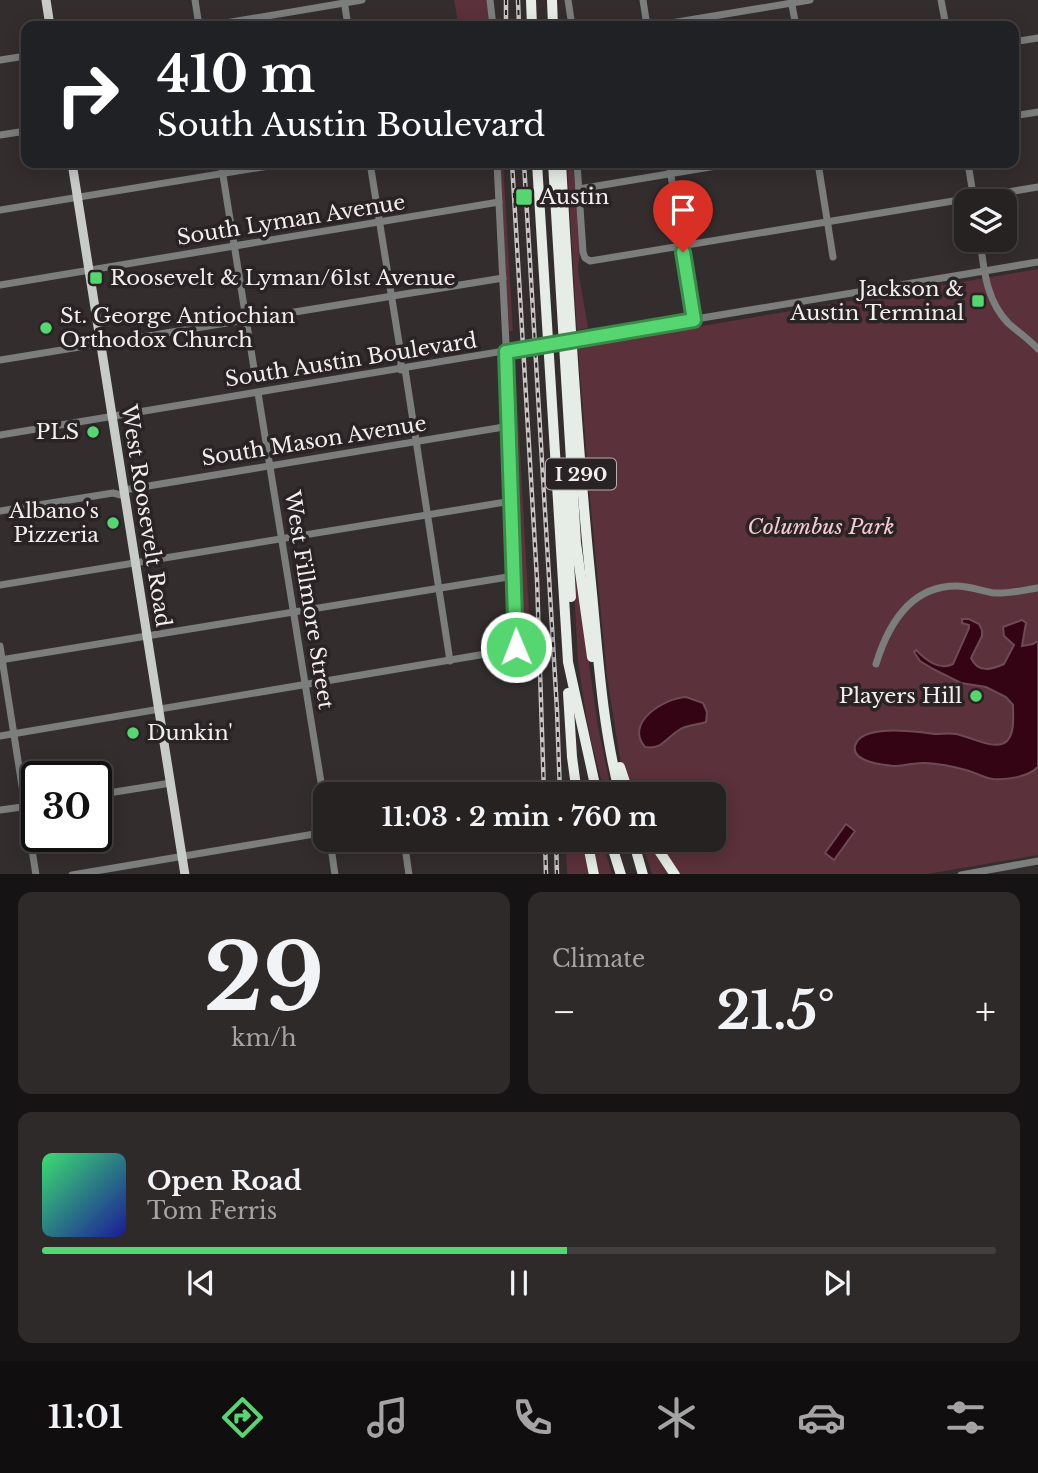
<!DOCTYPE html>
<meta charset="utf-8">
<style>
:root{--surface:#272222;--page:#2f2a2a;--text:#f1f3f6;--muted:#a4a4a5;--line:#433f40;--accent:#56d671}
body{margin:0;font-family:"Libre Baskerville",serif;background:var(--page);color:var(--text);height:100vh;display:flex;flex-direction:column;font-size:26px;white-space:nowrap}
*{box-sizing:border-box;margin:0}
p{font-size:23px;color:var(--muted)}
.icon{flex:none;width:38px;height:38px;fill:none;stroke:currentColor;stroke-width:2;stroke-linecap:round;stroke-linejoin:round}
.map{position:relative;height:874px;overflow:hidden}
.sheet{display:flex;flex-direction:column;gap:18px;padding:18px;background:#151313;flex:1}
.sheet>*{flex:none}
.top-card{position:absolute;left:21px;top:21px;width:998px;height:147px;border-radius:14px;box-shadow:0 4px 18px #0003,0 0 0 2px var(--line);background:#202124;color:#fff;overflow:hidden}
.buttons{position:absolute;left:954px;top:189px;display:grid;gap:14px}
.buttons a{display:grid;place-items:center;width:63px;height:63px;border-radius:14px;background:var(--surface);box-shadow:0 4px 18px #0003,0 0 0 2px var(--line);font-size:35px}
.speed{position:absolute;left:21px;top:761px;display:flex;gap:14px;font-size:35px;font-weight:700;text-align:center}
.speed>*{display:grid;place-content:center;width:91px;height:91px;border-radius:50%;background:var(--surface);box-shadow:0 4px 18px #0003,0 0 0 2px var(--line);line-height:1}
.speed .limit{border:4px solid #111;border-radius:10px;background:#fff;color:#111}
.pin{position:absolute;display:grid;place-items:center;width:60px;height:60px;color:#fff;margin:-72px -30px;border-radius:50% 50% 50% 0;rotate:-45deg;box-shadow:0 0 7px #0007}
.pin .icon{rotate:45deg}
.me{position:absolute;width:77px;margin:-38px;rotate:359deg;stroke-linejoin:round;filter:drop-shadow(0 0 5px #0008)}
.turn{display:flex;align-items:center;gap:24px;height:147px;padding:0 21px;font-size:32px}
.turn .icon{width:91px;height:91px;stroke-width:2.5}
.turn b{display:block;font-size:49px;line-height:60px}
.big{font-size:52px;font-weight:700;line-height:1.1}
.sheet .card{flex:1;display:flex;flex-direction:column;justify-content:center;gap:10px;min-width:0;padding:0 24px;border-radius:14px;background:var(--page)}
.sheet .dial{align-items:center;gap:0}
.dial b{font-size:91px;line-height:1}
.song{display:flex;align-items:center;gap:21px}
.cover{width:84px;height:84px;border-radius:10px;background:linear-gradient(135deg,hsl(140 70% 55%),hsl(240 70% 35%))}
.played{height:7px;border-radius:4px;background:linear-gradient(90deg,var(--accent) 55%,var(--line) 55%)}
.keys{display:flex;justify-content:space-around;direction:ltr}
.heat{display:flex;justify-content:space-between;align-items:center;font-size:38px;direction:ltr}
.sheet .tiles{flex:1;display:grid;gap:18px;grid-template-columns:1fr 1fr}
.card:last-child{grid-column:span 2}
.trip{position:absolute;left:313px;top:782px;width:413px;height:70px;border-radius:14px;background:var(--surface);box-shadow:0 4px 18px #0003,0 0 0 2px var(--line);font-weight:700;line-height:70px;text-align:center}
.dock{display:flex;height:112px;justify-content:space-around;align-items:center;background:#100e0e;color:var(--muted)}
.dock .icon{width:49px;height:49px}
.dock .selected{color:var(--accent)}
.dock b{font-size:32px;color:var(--text)}
.map>svg:first-child{display:block}
.green{fill:#5b313b}
.water{fill:#340415;stroke:#6d4a56;stroke-width:2}
.lines{fill:none;stroke-linecap:round;stroke-linejoin:round}
.minor{stroke:#7b7e7c;stroke-width:7}
.major{stroke:#c8ccc8;stroke-width:9}
.highway{stroke:#e6ece6;stroke-width:10}
.rail-casing{stroke:#c9c5c5;stroke-width:4.5}
.rail{stroke:#2a2325;stroke-width:2;stroke-dasharray:5;stroke-linecap:butt}
.route-casing{stroke:#388b49;stroke-width:18}
.route{stroke:#56d671;stroke-width:12}
.poi-dot{fill:#56d671;stroke:#2a2325;stroke-width:2.5}
.labels{text-anchor:middle;stroke-width:7;stroke-linejoin:round;paint-order:stroke}
.shield{fill:#2a2325;stroke:#b6b1b2;stroke-width:2}
.shield-label{font-size:19px;font-weight:bold;fill:#f2eeee}
.poi-label{font-size:21px;fill:#f2eeee;stroke:#2a2325;text-anchor:start}
.street-label{font-size:21px;fill:#f2eeee;stroke:#2a2325}
.park-label{font-size:21px;font-style:italic;fill:#f4c9d1;stroke:#2a2325}
</style>
<div class="map">
<svg width="1038" height="875" viewBox="0 0 1038 875">
<rect width="100%" height="100%" fill="#342d2e"/>
<g class="green">
<polygon points="454,0 489,0 491,26 451,26 451,23 458,22"/>
<polygon points="500,163 503,163 513,331 509,331"/>
<polygon points="567,163 573,163 580,251 578,270 588,328 577,330"/>
<polygon points="1038,269 1038,855 927,874 679,874 656,840 714,840 714,794 631,794 620,759 607,676 590,498 578,347"/>
<polygon points="515,361 531,650 521,652 519,649 510,364"/>
<polygon points="573,573 576,573 598,727 612,794 605,794 589,732 582,690 578,660"/>
<polygon points="566,840 582,840 589,874 567,874"/>
<polygon points="590,840 602,840 612,874 598,874"/>
<polygon points="641,840 650,840 672,874 652,874"/>
</g>
<g class="water">
<path d="M962,619H969L979,624L982,630V636L971,658C978,673 991,670 1004,664L1014,645L1004,636L1003,627L1022,620L1026,623L1022,646L1033,644L1038,641V767C1028,777 1007,780 993,779C983,778 973,771 962,769C951,766 938,764 926,763C915,762 904,766 894,766C884,765 851,762 855,746C861,723 918,732 935,734C942,734 949,733 956,734C969,736 996,752 1007,741C1015,733 1013,716 1013,705L1006,697L986,687L961,683L933,669L920,661L914,652L916,650C926,660 939,671 953,664L969,628V625L962,623Z"/>
<path d="M686,697L703,703L707,712L706,722C698,725 686,725 679,730C666,738 662,750 645,747C624,723 664,698 686,697Z"/>
<polygon points="846,824 855,831 834,860 825,853"/>
</g>
<g class="lines">
<g class="minor">
<polyline points="195,0 199,26"/>
<polyline points="344,0 348,26"/>
<polyline points="490,0 493,26"/>
<polyline points="568,0 572,26"/>
<polyline points="643,0 647,26"/>
<polyline points="791,0 796,26"/>
<polyline points="941,0 946,26"/>
<polyline points="208,26 362,0"/>
<polyline points="653,26 810,0"/>
<polyline points="1013,42 1038,38"/>
<polyline points="0,60 26,56"/>
<polyline points="1013,116 1038,112"/>
<polyline points="0,135 26,131"/>
<polyline points="221,163 256,381"/>
<polyline points="370,163 401,355 401,370"/>
<polyline points="577,163 583,252 585,258 590,261 1038,187"/>
<polyline points="669,163 694,320"/>
<polyline points="818,163 833,257"/>
<polyline points="968,163 974,201"/>
<polyline points="579,189 734,163"/>
<polyline points="0,210 287,163"/>
<path d="M980,240C984,270 986,300 1008,323C1018,332 1029,339 1038,349"/>
<polyline points="0,285 499,202"/>
<polyline points="0,360 503,278"/>
<polyline points="405,369 450,661"/>
<polyline points="258,393 326,813"/>
<polyline points="0,435 1038,262"/>
<polyline points="124,490 510,426"/>
<polyline points="0,511 113,493 125,496"/>
<polyline points="0,585 512,501"/>
<polyline points="0,646 36,875"/>
<polyline points="0,660 514,576"/>
<path d="M876,664C888,625 910,586 956,586C969,586 982,591 994,593C1009,594 1024,590 1038,588"/>
<polyline points="0,736 515,649 517,643 507,364 497,163"/>
<polyline points="96,795 171,783"/>
<polyline points="0,810 37,805"/>
<polyline points="330,840 335,875"/>
<polyline points="404,840 409,875"/>
<polyline points="72,875 326,832"/>
<polyline points="961,875 1038,861"/>
</g>
<g class="major">
<polyline points="46,0 50,26"/>
<polyline points="72,163 185,875"/>
</g>
<g class="highway">
<polyline points="531,0 532,26"/>
<polyline points="552,0 553,26"/>
<polyline points="537,163 568,662 597,794"/>
<polyline points="553,163 576,543 592,657"/>
<path d="M561,163C569,303 577,443 591,583C598,653 602,726 620,794"/>
<polyline points="565,494 571,597"/>
<polyline points="568,693 572,757 577,794"/>
<polyline points="620,767 629,794"/>
<polyline points="587,840 594,875"/>
<polyline points="610,840 621,875"/>
<polyline points="633,840 643,875"/>
<polyline points="652,840 675,875"/>
</g>
<defs>
<g id="rail">
<polyline points="506,0 506,26"/>
<polyline points="518,0 519,26"/>
<polyline points="512,163 537,579 544,794"/>
<polyline points="524,163 557,710 560,794"/>
<polyline points="545,840 546,875"/>
<polyline points="556,840 557,875"/>
</g>
</defs>
<use href="#rail" class="rail-casing"/>
<use href="#rail" class="rail"/>
</g>
<g class="lines">
<defs>
<polyline id="route" points="516,647 506,352 694,320 683,252"/>
</defs>
<use href="#route" class="route-casing"/>
<use href="#route" class="route"/>
</g>
<g class="poi-dot">
<rect x="515" y="188" width="18" height="18" rx="3.5"/>
<rect x="89" y="271" width="14" height="14" rx="3.5"/>
<rect x="971" y="294" width="14" height="14" rx="3.5"/>
<circle cx="46" cy="328" r="7"/>
<circle cx="93" cy="432" r="7"/>
<circle cx="113" cy="523" r="7"/>
<circle cx="976" cy="696" r="7"/>
<circle cx="133" cy="733" r="7"/>
</g>
<g class="labels">
<rect class="shield" x="546" y="458.5" width="70" height="31" rx="5"/>
<g class="shield-label">
<text x="581" y="481">I 290</text>
</g>
<g class="poi-label">
<text x="540" y="204">Austin</text>
<text x="110" y="285">Roosevelt &amp; Lyman/61st Avenue</text>
<text x="964" y="296" text-anchor="end">Jackson &amp;<tspan x="964" dy="24">Austin Terminal</tspan></text>
<text x="60" y="323">St. George Antiochian<tspan x="60" dy="24">Orthodox Church</tspan></text>
<text x="79" y="439" text-anchor="end">PLS</text>
<text x="99" y="518" text-anchor="end">Albano's<tspan x="99" dy="24">Pizzeria</tspan></text>
<text x="962" y="703" text-anchor="end">Players Hill</text>
<text x="147" y="740">Dunkin'</text>
</g>
<g class="street-label">
<text transform="translate(291 220) rotate(-9)" y="7">South Lyman Avenue</text>
<text transform="translate(351 360) rotate(-9)" y="7">South Austin Boulevard</text>
<text transform="translate(314 441) rotate(-9)" y="7">South Mason Avenue</text>
<text transform="translate(146 516) rotate(81)" y="7">West Roosevelt Road</text>
<text transform="translate(309 600) rotate(81)" y="7">West Fillmore Street</text>
</g>
<g class="park-label">
<text x="821" y="534">Columbus Park</text>
</g>
</g>
</svg>
<div class="buttons">
<a><svg class="icon" aria-label="layers" viewBox="0 0 24 24"><path d="M12 4l9 5-9 5-9-5zM3 14l9 5 9-5"/></svg></a>
</div>
<div class="speed"><div class="limit">30</div></div>
<div class="pin" style="left:683px;top:252px;background:#d93025"><svg class="icon" aria-label="arrive" viewBox="0 0 24 24"><path d="M6 21V4h12l-3 4 3 4H6"/></svg></div>
<svg class="me" style="left:516px;top:647px" viewBox="-20 -20 40 40"><circle r="17" fill="#56d671" stroke="#fff" stroke-width="3"/><path d="M0-11L8 9 0 5-8 9z" fill="#fff"/></svg>
<div class="trip">11:03 · 2 min · 760 m</div>
<div class="top-card">
<div class="turn"><svg class="icon" aria-label="right" viewBox="0 0 24 24"><path d="M7 20v-9h11M14 6l5 5-5 5"/></svg><div><b>410 m</b>South Austin Boulevard</div></div>
</div>
</div>
<section class="sheet">
<div class="tiles">
<div class="card dial"><b>29</b><p>km/h</p></div>
<div class="card"><p>Climate</p>
<div class="heat"><a>−</a><b class="big">21.5°</b><a>+</a></div>
</div>
<div class="card">
<div class="song"><i class="cover"></i><div><b>Open Road</b><p>Tom Ferris</p></div></div>
<div class="played"></div>
<div class="keys"><svg class="icon" aria-label="previous" viewBox="0 0 24 24"><path d="M18 5L8 12l10 7zM5 5v14"/></svg><svg class="icon" aria-label="pause" viewBox="0 0 24 24"><path d="M8 5v14M16 5v14"/></svg><svg class="icon" aria-label="next" viewBox="0 0 24 24"><path d="M6 5l10 7-10 7zM19 5v14"/></svg></div>
</div>
</div>
</section>
<nav class="dock">
<b>11:01</b>
<svg class="icon selected" aria-label="directions" viewBox="0 0 24 24"><path d="M12 3l9 9-9 9-9-9zM9 14v-3h6M13 9l2 2-2 2"/></svg>
<svg class="icon" aria-label="music" viewBox="0 0 24 24"><path d="M9 18V5l10-2v13"/><circle cx="6" cy="18" r="3"/><circle cx="16" cy="16" r="3"/></svg>
<svg class="icon" aria-label="phone" viewBox="0 0 24 24"><path d="M5 4h4l2 5-3 2q2 4 5 5l2-3 5 2v4C11 20 4 13 5 4z"/></svg>
<svg class="icon" aria-label="climate" viewBox="0 0 24 24"><path d="M12 3v18M4 7l16 10M4 17L20 7"/></svg>
<svg class="icon" aria-label="car" viewBox="0 0 24 24"><path d="M5 17H2v-5l4-1 3-4h7l3 4 3 1v5h-3M9 17h6M6 11h13"/><circle cx="7" cy="17" r="2"/><circle cx="17" cy="17" r="2"/></svg>
<svg class="icon" aria-label="filters" viewBox="0 0 24 24"><path d="M4 7h16M4 17h16"/><circle cx="9" cy="7" r="2"/><circle cx="15" cy="17" r="2"/></svg>
</nav>
